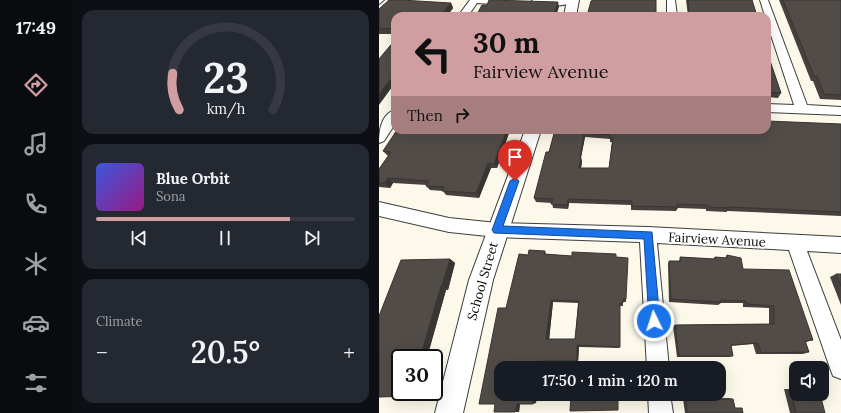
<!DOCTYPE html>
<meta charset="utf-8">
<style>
:root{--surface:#171b24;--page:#242831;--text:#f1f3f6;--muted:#9ea1a6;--line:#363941;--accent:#d09ea0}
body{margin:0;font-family:Lora,serif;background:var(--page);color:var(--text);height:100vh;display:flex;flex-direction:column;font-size:15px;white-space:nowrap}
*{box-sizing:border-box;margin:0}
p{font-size:13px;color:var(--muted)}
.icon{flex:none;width:22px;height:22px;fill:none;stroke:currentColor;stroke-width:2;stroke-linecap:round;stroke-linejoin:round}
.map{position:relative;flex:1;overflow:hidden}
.details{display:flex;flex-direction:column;gap:10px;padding:10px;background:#0d0f14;width:307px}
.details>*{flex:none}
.guide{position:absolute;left:12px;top:12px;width:380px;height:122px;border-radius:12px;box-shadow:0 4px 16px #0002;background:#d09ea0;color:#111;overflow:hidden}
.tools{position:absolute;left:410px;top:361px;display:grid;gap:8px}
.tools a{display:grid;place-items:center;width:40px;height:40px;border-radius:8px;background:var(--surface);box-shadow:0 4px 16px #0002;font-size:20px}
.speed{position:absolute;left:12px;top:349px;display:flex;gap:8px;font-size:20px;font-weight:700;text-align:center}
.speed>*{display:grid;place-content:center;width:52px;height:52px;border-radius:50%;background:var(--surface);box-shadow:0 4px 16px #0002;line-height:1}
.speed .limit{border:2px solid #111;border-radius:6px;background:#fff;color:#111}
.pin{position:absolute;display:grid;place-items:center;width:34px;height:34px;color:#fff;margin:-41px -17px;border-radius:50% 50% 50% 0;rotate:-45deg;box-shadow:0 0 4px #0007}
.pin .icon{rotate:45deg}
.me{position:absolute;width:44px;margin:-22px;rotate:356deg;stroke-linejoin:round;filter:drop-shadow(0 0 3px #0008)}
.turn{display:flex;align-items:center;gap:14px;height:84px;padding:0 16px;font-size:18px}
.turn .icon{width:52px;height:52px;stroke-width:2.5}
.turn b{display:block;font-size:28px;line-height:34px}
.then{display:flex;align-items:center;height:38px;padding:0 16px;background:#0003;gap:8px;font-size:15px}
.big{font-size:30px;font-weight:600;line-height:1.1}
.details .widget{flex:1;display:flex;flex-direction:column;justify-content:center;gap:6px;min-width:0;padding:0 14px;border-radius:12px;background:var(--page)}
.details .dial{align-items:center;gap:0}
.dial svg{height:104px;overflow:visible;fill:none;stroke:var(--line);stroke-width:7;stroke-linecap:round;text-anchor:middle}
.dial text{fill:var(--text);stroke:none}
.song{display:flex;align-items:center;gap:12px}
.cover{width:48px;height:48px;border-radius:6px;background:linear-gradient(135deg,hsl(230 70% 55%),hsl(310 70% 35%))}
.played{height:4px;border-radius:2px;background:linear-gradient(90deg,var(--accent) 75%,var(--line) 75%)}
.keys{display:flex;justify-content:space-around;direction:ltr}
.heat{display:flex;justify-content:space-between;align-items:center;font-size:22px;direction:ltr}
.trip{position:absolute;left:115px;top:361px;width:232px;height:40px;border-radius:12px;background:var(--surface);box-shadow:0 4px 16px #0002;font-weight:600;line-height:40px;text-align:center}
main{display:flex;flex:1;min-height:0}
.tab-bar{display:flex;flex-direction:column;width:72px;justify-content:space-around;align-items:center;background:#090b0e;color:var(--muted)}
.tab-bar .icon{width:28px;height:28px}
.tab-bar .on{color:var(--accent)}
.tab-bar b{font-size:18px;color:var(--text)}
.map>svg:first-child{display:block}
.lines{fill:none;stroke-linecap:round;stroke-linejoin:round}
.minor-casing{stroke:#3d3d3d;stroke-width:2}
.tertiary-casing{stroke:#3d3d3d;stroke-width:2}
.minor{fill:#fff;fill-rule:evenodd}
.tertiary{fill:#fff;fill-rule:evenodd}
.wall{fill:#46413e;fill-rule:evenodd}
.shaded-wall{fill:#393532}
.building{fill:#514c48;stroke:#393532;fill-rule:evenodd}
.route{fill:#1a73e8;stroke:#114b97}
.labels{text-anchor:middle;stroke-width:4;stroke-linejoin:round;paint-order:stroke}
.street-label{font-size:13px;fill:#0a0a0a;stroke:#fff}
</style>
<main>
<nav class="tab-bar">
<b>17:49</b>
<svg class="icon on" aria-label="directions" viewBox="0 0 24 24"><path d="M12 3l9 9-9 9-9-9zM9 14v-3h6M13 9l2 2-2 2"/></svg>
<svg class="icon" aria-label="music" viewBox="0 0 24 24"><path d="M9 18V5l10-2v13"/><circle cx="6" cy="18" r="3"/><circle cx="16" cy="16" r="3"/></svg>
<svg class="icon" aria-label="phone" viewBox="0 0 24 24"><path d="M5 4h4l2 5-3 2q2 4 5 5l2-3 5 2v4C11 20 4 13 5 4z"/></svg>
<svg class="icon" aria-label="climate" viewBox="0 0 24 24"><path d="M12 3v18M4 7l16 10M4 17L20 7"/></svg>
<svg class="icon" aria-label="car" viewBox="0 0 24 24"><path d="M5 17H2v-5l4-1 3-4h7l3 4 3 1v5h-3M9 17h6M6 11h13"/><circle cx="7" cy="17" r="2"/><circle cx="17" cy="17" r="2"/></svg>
<svg class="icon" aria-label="filters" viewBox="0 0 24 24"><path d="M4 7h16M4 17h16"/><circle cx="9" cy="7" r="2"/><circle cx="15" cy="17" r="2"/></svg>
</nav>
<section class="details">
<div class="widget dial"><svg viewBox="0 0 100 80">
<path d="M14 69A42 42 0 1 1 86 69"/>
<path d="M14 69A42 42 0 0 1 9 41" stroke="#d09ea0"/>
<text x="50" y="56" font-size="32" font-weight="700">23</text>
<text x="50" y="72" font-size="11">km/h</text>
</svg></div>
<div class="widget">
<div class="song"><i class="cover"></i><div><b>Blue Orbit</b><p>Sona</p></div></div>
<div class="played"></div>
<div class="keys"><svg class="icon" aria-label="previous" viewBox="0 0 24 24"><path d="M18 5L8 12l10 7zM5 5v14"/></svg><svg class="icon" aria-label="pause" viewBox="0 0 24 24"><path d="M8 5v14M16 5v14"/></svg><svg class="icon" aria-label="next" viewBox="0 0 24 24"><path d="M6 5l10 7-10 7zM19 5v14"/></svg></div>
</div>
<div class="widget"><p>Climate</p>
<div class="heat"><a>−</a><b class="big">20.5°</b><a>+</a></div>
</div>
</section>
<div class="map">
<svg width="462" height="413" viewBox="0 0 462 413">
<rect width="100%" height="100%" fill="#fcf9ea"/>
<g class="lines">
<defs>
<g id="minor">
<polygon points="0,0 5,0 0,4"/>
<polygon points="91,0 133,0 135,2 130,5 98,3 89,16 79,16"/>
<path d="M154,0H197C190,7 159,8 152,2Z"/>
<polygon points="288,0 296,0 298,16 288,16"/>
<polygon points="381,0 389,0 428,105 462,107 462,115 388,112 388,104 415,105 388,23 388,16 386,16"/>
<path d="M16,110V124L5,141L0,143C0,131 2,114 16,110Z"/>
<polygon points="0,202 70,218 118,223 269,227 462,237 462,253 428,251 462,340 462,379 454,376 451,368 410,250 278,243 290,368 268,368 261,242 118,237 70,232 0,216"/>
<polygon points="269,394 291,394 294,413 270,413"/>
</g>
<g id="tertiary">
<polygon points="188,0 200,0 197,16 185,16"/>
<polygon points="146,130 162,130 114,280 84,413 56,413 90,280"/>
</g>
</defs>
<use href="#minor" class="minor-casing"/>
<use href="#tertiary" class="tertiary-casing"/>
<use href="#minor" class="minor"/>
<use href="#tertiary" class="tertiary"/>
</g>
<g class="wall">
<polygon points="307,0 373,0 378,16 309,16"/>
<polygon points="400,0 462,0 462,100 441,99 434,81 432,81"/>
<polygon points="72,3 74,8 68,16 16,16 16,34 0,34 0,9"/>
<polygon points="388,52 402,93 399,98 388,97"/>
<path d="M394,122L462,124V216L348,211V212L327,211V209L299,208L297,211L252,210V205L190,203L189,209L174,208L173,203L157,202L155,198L170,152L176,130ZM206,137L231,139V142H233L230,168H202L203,162L202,158Z"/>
<polygon points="18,130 131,130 118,168 112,168 100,198 67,195 64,191 51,190 47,186 48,185 14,183 11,188 0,187 0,169 9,156 4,151"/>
<path d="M166,251L167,254L193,256L237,257L247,299V302H244V306H241V347L240,348L200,347L199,362H167L163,394L158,395L157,403L141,404L140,412L116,404L127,308L149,255ZM174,302L199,303L196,339H170Z"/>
<polygon points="348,255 364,269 434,340 427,342 430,352 424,354 377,354 374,344 352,346 354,356 350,357 298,357 294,326 296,325 390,324 390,308 364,307 364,303 342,303 339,305 290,302 289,264 290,261 300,261 301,257 334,259 336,257 346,258"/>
<polygon points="71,259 76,263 69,290 67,290 37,396 0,397"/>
<polygon points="457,274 462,274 462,305 451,277"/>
<polygon points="405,389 417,389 446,413 411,413"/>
<polygon points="350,398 354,399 356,408 363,408 364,413 306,413 304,399"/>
</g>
<g class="shaded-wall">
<polygon points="179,2 180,7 177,16 174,16"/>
<polygon points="72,3 74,8 68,16 61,16"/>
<polygon points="16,73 16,83 0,105 0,94"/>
<polygon points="128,130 131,130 118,168 115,164"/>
<polygon points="205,133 206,137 201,162 201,158"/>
<polygon points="202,158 203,162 201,173 200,168"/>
<polygon points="109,163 112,168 100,198 97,193"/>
<polygon points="9,178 14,183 11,188 6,183"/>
<polygon points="189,199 190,203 189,209 188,205"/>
<polygon points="71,259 76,263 69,290 63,286"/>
<polygon points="62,286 67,290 48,358 41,358"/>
<polygon points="172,300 174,302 170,341 167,339"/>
<polygon points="198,345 200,347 199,362 198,361"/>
<polygon points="164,361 167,362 166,368 164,368"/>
<polygon points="31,392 39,392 37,396 29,396"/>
<polygon points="158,394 157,403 154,404 155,395"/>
<polygon points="141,403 140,412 136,412 138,404"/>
</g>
<g class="building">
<polygon points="10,0 22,0 72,3 61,16 16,16 16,28 0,29 0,9"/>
<polygon points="110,0 179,2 174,16 97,16 103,5 108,5"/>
<polygon points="214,0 277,0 277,16 208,16 212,1"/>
<polygon points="309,0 373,0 378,16 310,16"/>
<polygon points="404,0 462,0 462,95 445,94 438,76 435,76"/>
<polygon points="16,40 16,73 0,94 0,59"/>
<polygon points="388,52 402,93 388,92"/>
<path d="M388,121L462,124V212L350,207V208L330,207L329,205L298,204L299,207L253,206V201L189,199L188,205L172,204L174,199L155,198L167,152H170L176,130H388ZM205,133L231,135V137L234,138L230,168H200L202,158H201Z"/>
<polygon points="18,130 128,130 115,164 109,163 97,193 63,191 65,187 47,186 50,181 9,178 6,183 0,183 0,169 12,152 4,151"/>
<path d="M150,250L166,251L165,254L193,256V252L237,254V257L249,258L247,299H244V303H241V347L198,345V361H164V368H122V394H161V395H155L154,404H138L136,412H115L116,404H100L119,308H127L140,254L149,255ZM172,300L200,301L196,339H167Z"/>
<polygon points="348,255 362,258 364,269 410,270 434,340 426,341 430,352 382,353 379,343 352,345 354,356 300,356 296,325 395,324 395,306 368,304 367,301 341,300 342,302 292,299 290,261 302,261 301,257 336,259 336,257 348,258"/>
<polygon points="71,259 63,286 62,286 41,358 21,358 21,392 31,392 29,396 0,397 0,316 22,260"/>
<polygon points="457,274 462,274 462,286"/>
<polygon points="411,389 417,389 417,394 441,394 446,413 417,413"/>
<polygon points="192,394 239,394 239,410 191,411"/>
<polygon points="307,399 354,399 356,408 363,408 364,413 308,413"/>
</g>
<polygon class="route" points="136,178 140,181 124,226 273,232 281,321 279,325 275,327 271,325 270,321 265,239 115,233 113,230 131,181"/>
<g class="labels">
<g class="street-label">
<text transform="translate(338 239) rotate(3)" y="5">Fairview Avenue</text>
<text transform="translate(103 281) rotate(-74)" y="5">School Street</text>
</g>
</g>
</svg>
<div class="tools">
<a><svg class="icon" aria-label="sound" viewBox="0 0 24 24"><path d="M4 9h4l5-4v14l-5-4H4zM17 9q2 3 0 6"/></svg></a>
</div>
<div class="speed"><div class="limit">30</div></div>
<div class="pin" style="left:136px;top:181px;background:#d93025"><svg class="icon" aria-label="arrive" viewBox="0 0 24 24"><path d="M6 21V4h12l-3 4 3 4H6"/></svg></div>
<svg class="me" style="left:275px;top:321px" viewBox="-20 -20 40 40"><circle r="17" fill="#1a73e8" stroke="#fff" stroke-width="3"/><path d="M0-11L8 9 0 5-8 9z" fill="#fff"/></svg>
<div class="trip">17:50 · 1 min · 120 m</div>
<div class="guide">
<div class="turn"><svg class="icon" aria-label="left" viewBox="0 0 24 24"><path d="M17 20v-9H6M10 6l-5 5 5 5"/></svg><div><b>30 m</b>Fairview Avenue</div></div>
<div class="then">Then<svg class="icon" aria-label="right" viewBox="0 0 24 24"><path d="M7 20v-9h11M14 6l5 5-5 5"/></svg></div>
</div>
</div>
</main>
